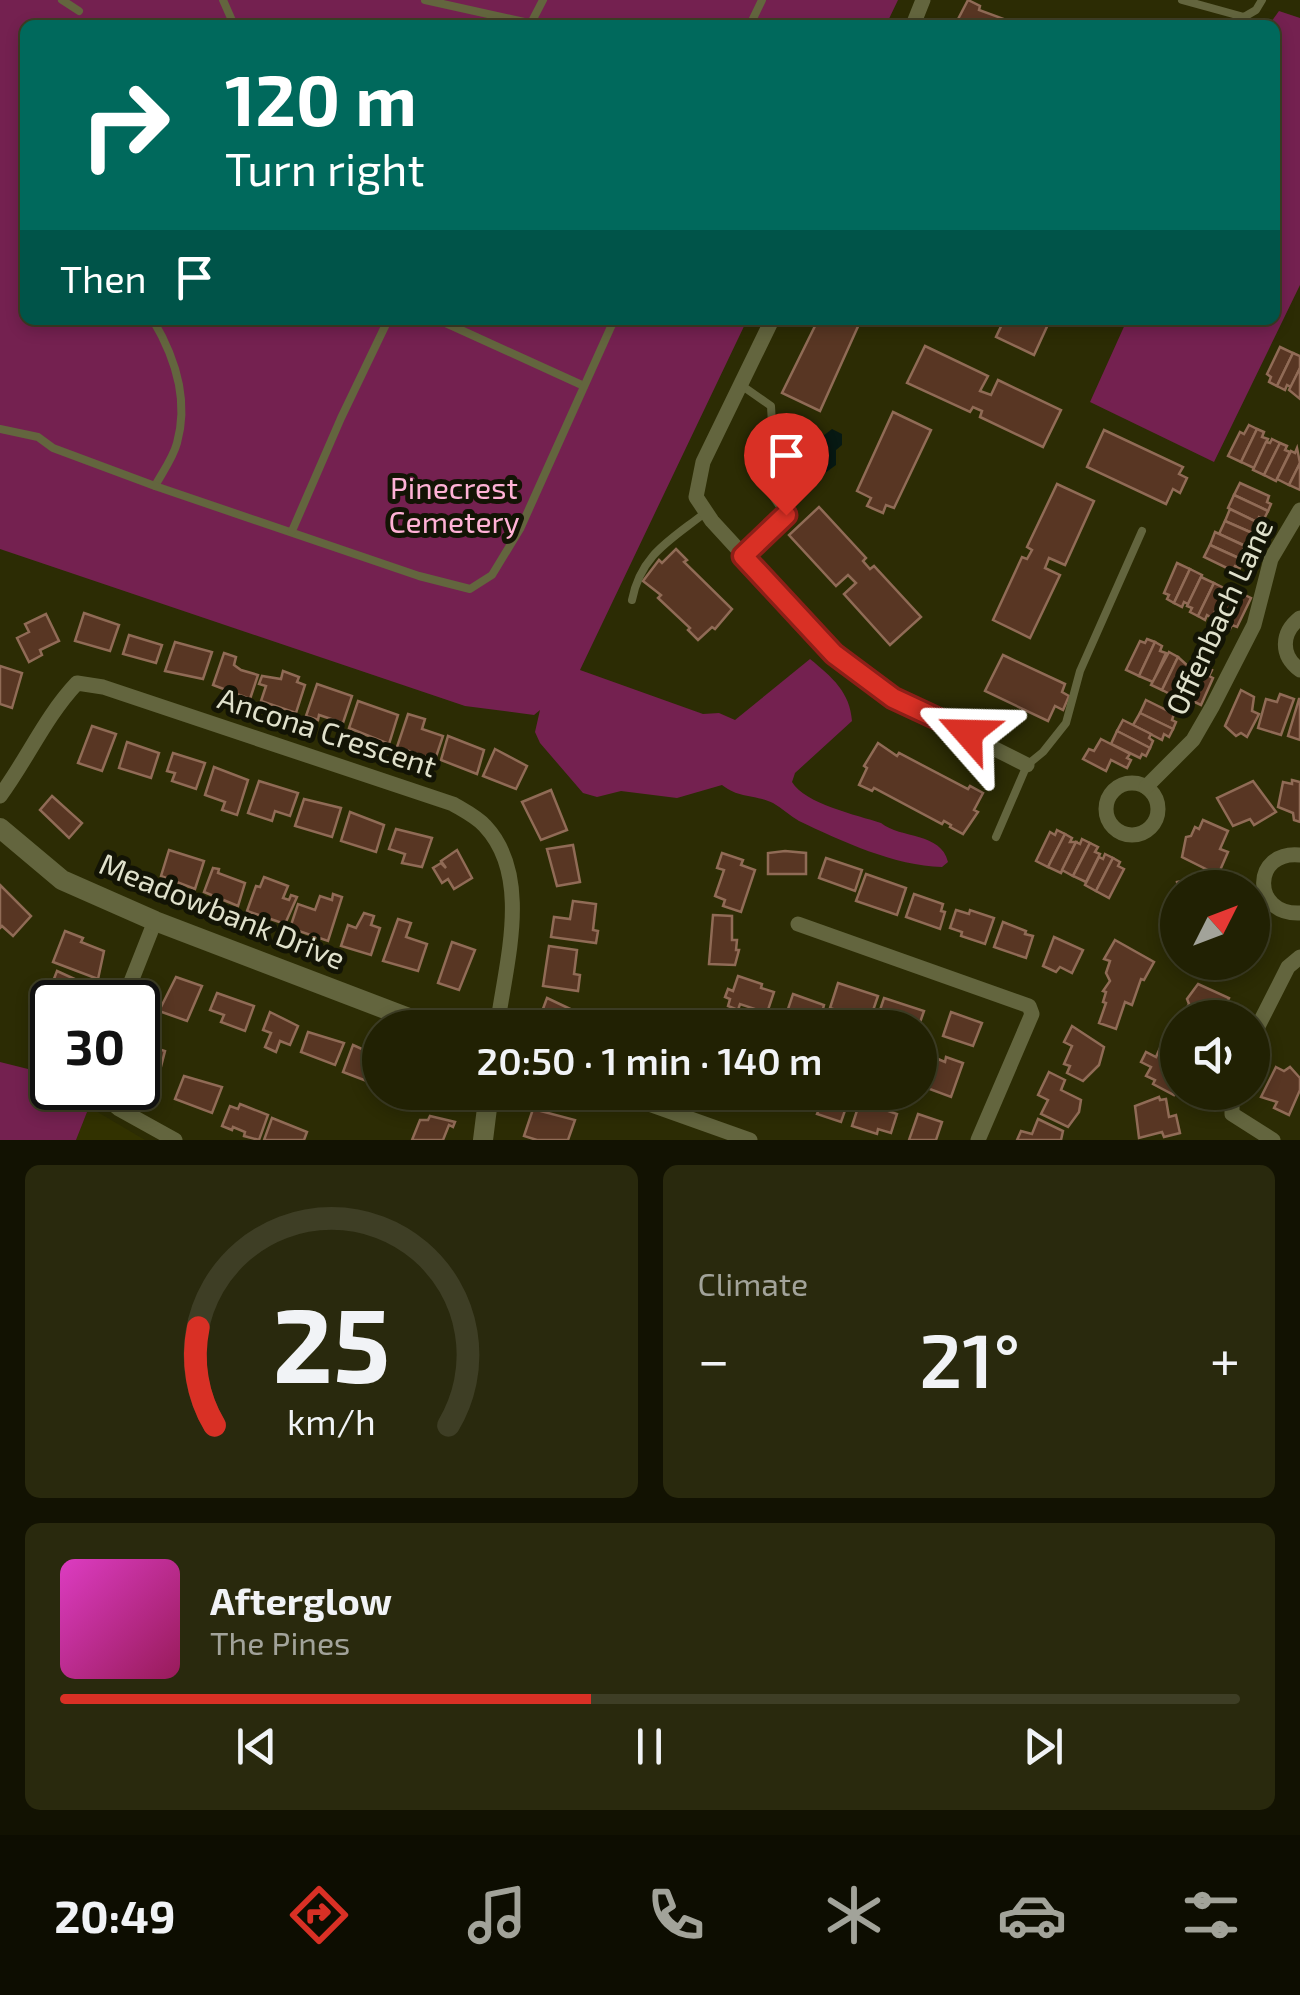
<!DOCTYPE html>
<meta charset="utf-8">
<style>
:root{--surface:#212103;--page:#29290d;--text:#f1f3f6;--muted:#a2a39a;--line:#3e3e25;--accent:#d93025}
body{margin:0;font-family:"Exo 2",sans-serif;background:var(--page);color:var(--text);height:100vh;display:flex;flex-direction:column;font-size:38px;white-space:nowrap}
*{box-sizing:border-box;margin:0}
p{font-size:32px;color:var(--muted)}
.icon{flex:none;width:55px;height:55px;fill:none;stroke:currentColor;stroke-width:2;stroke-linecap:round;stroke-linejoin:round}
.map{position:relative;height:1140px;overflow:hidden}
.side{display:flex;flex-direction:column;gap:25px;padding:25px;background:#121202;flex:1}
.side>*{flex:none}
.banner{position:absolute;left:20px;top:20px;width:1260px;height:305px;border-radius:15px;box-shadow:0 5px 15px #0003,0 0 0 2px var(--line);background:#00695c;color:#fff;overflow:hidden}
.needle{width:65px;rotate:48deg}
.fabs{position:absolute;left:1160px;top:870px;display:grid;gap:20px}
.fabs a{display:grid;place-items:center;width:110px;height:110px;border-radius:50%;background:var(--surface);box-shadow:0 5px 15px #0003,0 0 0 2px var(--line);font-size:50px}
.speed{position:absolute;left:30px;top:980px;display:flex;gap:20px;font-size:50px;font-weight:700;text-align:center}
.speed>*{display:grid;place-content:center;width:130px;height:130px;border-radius:50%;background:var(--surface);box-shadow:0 5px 15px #0003,0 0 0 2px var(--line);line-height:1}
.speed .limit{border:5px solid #111;border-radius:15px;background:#fff;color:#111}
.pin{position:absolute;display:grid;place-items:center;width:85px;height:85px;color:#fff;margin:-102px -42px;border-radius:50% 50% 50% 0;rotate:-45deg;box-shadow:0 0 10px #0007}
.pin .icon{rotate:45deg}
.me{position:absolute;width:110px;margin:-55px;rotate:295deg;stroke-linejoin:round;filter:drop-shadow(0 0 8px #0008)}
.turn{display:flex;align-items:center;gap:35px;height:210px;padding:0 40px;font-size:45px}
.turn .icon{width:130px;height:130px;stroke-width:2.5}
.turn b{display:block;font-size:70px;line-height:85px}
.then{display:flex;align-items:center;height:95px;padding:0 40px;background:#0003;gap:20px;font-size:38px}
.big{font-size:75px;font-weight:600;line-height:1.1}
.side .card{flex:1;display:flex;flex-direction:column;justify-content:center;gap:15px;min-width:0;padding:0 35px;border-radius:15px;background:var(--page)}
.side .dial{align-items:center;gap:0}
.dial svg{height:260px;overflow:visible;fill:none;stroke:var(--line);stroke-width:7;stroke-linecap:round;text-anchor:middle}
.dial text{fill:var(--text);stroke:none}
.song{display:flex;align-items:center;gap:30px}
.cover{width:120px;height:120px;border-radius:15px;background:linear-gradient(135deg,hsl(310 70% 55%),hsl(330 70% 35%))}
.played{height:10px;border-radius:5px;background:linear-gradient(90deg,var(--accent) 45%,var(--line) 45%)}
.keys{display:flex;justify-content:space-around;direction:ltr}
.heat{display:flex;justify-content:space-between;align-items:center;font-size:55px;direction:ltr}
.side .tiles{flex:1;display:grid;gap:25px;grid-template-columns:1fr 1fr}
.card:last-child{grid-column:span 2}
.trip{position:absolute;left:362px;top:1010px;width:575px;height:100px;border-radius:50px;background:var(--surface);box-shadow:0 5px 15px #0003,0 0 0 2px var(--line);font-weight:600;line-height:100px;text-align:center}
.menu{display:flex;height:160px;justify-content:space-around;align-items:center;background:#0d0d01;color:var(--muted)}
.menu .icon{width:70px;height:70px}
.menu .current{color:var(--accent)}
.menu b{font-size:45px;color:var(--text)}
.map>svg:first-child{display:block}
.built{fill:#323200}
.green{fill:#742150}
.water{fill:#071913}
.building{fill:#583623;stroke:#906b56;stroke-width:2.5}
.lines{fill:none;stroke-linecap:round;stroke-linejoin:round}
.service{stroke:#63653e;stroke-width:8}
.minor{stroke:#63653e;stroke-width:15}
.tertiary{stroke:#63653e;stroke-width:20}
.route-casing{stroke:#8d1f18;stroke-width:25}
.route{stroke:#d93025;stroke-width:18}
.labels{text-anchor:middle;stroke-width:10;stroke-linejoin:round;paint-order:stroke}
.park-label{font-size:30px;fill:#ffb2d6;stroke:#131405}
.street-label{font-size:30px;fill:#e0e1cc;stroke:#131405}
</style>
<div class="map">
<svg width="1300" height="1140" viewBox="0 0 1300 1140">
<rect width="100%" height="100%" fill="#2c2c04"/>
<polygon class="built" points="89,1107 145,1140 76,1140"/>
<g class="green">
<path d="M0,0H898L886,25H25V320H747L580,670L703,714L719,713L735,720L810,659C832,677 850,692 852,721L795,773L792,782C805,804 857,815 881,823C901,839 941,832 948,862L942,867C895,866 841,841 799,821C790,816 782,808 773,803C754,794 740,799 722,785L677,798L621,791L597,797L583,793L540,743L535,732L540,710L534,715L465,706L0,549Z"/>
<polygon points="1279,11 1300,18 1300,285 1214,462 1090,402 1127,320 1275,320 1275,25 1269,25"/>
<polygon points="0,1062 52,1075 52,1088 82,1088 89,1107 76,1140 0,1140"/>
</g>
<polygon class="water" points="832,429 842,434 842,445 836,450 836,465 825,473 812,467 812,452 823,445 823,436"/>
<g class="building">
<polygon points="968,0 980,6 979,10 1020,25 955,25"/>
<polygon points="818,320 837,324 839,320 868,320 866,325 860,322 820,411 782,393"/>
<polygon points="1004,320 1050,320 1034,355 996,337"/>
<polygon points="925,346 988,376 980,391 991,395 998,380 1061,410 1043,447 980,417 982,411 973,407 970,412 907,383"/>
<polygon points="1280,347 1293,353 1277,386 1269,382 1271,377 1267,374"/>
<polygon points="1293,353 1300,356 1300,368 1291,387 1287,385 1285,390 1277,386"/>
<polygon points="1300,368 1300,399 1289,390"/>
<polygon points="893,412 931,430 894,508 886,505 883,513 867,506 871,498 857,491"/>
<polygon points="1249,425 1257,429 1241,462 1228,456 1240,432 1244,434"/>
<polygon points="1257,429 1264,432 1262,437 1268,439 1254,468 1241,462"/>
<polygon points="1104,430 1183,467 1179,474 1187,478 1180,493 1173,489 1166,504 1087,467"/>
<polygon points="1272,439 1280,443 1264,475 1253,470 1266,442 1270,443"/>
<polygon points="1280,443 1287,446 1285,450 1290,452 1276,481 1264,475"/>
<polygon points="1297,448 1300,463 1289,485 1277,479 1291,451 1295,453"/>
<polygon points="1300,463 1300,490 1289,485"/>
<polygon points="1240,483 1269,496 1267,502 1271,504 1268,511 1234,495"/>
<polygon points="1057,484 1094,501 1065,565 1049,558 1045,568 1060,575 1030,638 993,620 1022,557 1027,559 1032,550 1027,547"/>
<polygon points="1234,495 1268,511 1264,519 1259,517 1257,522 1228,508"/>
<polygon points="819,507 866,558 863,561 870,569 874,566 921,617 890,645 844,594 856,583 848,575 836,586 789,535"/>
<polygon points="1230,509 1259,523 1257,527 1262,529 1259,536 1225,521"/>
<polygon points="1225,521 1259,536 1255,545 1250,542 1248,547 1219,534"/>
<polygon points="1215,532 1245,546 1243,550 1247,552 1243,560 1210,545"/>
<polygon points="1210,545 1243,560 1240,568 1235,566 1233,571 1204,557"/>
<polygon points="676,549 687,560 684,562 732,609 715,629 712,627 698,640 688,630 690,628 658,598 661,595 643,581 659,560 662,563"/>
<polygon points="1177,563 1190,569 1174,603 1167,599 1169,595 1164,593"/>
<polygon points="1190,569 1202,575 1188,604 1184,602 1182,607 1174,603"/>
<polygon points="1201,577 1214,583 1198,616 1190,612 1192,608 1187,606"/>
<polygon points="1214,583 1226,589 1212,618 1207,615 1205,620 1198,616"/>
<polygon points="1227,587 1239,592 1223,626 1215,622 1217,618 1213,616"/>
<polygon points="1239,592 1251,598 1237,627 1232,625 1230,629 1223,626"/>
<polygon points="84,613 119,625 110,651 75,641"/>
<polygon points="46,614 59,641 40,650 42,655 29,662 17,638 29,632 25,624"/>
<polygon points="129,635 162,645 156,663 123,654"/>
<polygon points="1147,639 1155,642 1139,676 1126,670 1140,641 1145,643"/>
<polygon points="175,642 212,652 203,679 165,671"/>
<polygon points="1155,642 1162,646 1160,651 1166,653 1153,682 1139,676"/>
<polygon points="1169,652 1178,657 1162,690 1151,685"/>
<polygon points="224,653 236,657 234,665 241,670 258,675 250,699 213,685"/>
<polygon points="1003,655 1065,684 1062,692 1069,696 1063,710 1055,706 1048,721 985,691"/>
<polygon points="1178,657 1188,666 1174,696 1162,690"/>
<polygon points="1195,662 1203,666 1188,699 1176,693 1188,666 1192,668"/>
<polygon points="0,666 22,673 12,708 0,704"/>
<polygon points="1203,666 1212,670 1209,676 1213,678 1201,705 1188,699"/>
<polygon points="283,671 299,677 297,682 305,685 296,713 261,701 266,686 259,684 262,676 281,679"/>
<polygon points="317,684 352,696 343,723 319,715 318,720 306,716"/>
<polygon points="1241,690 1254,697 1252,711 1259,714 1247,737 1241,733 1236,736 1225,726"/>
<polygon points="1280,694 1294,699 1281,735 1258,728 1266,699 1277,702"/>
<polygon points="1299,699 1300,699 1300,740 1288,736"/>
<polygon points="1146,700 1174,714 1172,720 1176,722 1173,729 1140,713"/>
<polygon points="358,701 398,715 389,744 349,728"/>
<polygon points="1140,713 1173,729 1169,737 1164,734 1162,740 1133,725"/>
<polygon points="408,714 425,719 422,729 443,736 435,760 397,747"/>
<polygon points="1123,720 1151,734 1149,738 1153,741 1150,748 1117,731"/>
<polygon points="92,726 116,734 102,771 78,763"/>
<polygon points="1117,731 1150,748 1146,756 1142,754 1140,758 1111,744"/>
<polygon points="448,736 484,750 477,774 441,760"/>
<polygon points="1101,739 1130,754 1127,758 1131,760 1127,768 1111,760 1106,771 1083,759 1089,749 1094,751"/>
<polygon points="127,742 159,753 151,778 119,768"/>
<polygon points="878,743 897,756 899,753 968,789 970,786 983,793 974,810 978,812 963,834 950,827 951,825 944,821 942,824 874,788 872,791 859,785 867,768 864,766"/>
<polygon points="495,749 527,766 516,789 483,776"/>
<polygon points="173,753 205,763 196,789 172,781 175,773 167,771"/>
<polygon points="214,767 248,780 237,815 222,810 225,802 205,795"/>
<polygon points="1292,780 1300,782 1300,822 1294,820 1293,813 1278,807 1283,782 1292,784"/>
<polygon points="259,781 298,793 290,816 275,811 272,821 248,813"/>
<polygon points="1253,781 1276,812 1254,825 1250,819 1233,826 1217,798"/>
<polygon points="551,790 567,830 541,840 522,802"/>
<polygon points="52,796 82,823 69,838 40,810"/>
<polygon points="304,799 341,808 332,837 295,826"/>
<polygon points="350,812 384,825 376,852 341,841"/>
<polygon points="1203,820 1228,831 1220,849 1228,852 1218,875 1182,857 1186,837 1191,836 1195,827 1199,829"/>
<polygon points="396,829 432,838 422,867 402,863 405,854 389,849"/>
<polygon points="1057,830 1065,834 1048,867 1036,861 1050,832 1055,835"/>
<polygon points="1065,834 1072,838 1070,842 1076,842 1061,873 1048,867"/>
<polygon points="1082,839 1090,843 1073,876 1062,870 1076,842 1080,844"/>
<polygon points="1090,843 1098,847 1095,852 1100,854 1086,882 1073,876"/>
<polygon points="573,845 580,882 557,886 547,849"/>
<polygon points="169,850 204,861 195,889 161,876"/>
<polygon points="457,850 472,878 454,889 448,879 442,883 433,868 441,863 446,868 441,861"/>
<polygon points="785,851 806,853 806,874 768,874 768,853"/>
<polygon points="722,853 743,860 741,865 755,870 741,912 723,906 725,900 715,896 724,870 717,868"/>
<polygon points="1105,854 1113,858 1096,891 1085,885 1099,857 1103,859"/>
<polygon points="826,858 862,870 855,891 819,878"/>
<polygon points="1113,858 1120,862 1118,866 1124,869 1109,898 1096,891"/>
<polygon points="213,868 219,869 218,873 245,883 238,906 204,892"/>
<polygon points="866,874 906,888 897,915 856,901"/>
<polygon points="1208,876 1210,888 1178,888 1177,882"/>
<polygon points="264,877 288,886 283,898 289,900 291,895 297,897 285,924 247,911 256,886 260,887"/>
<polygon points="0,885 31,916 13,936 2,926 0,928"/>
<polygon points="333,894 342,897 328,941 290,928 298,904 315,910 320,896 332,900"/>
<polygon points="914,894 943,904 941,911 945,912 940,929 906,917"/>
<polygon points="573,901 596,904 593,930 598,931 596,943 551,937 554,917 570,919"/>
<polygon points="956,910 969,914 970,910 994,918 985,944 961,936 962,932 950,928"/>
<polygon points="364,913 374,916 371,925 380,928 371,955 341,946 348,925 356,928"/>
<polygon points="713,915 732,916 732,940 737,940 736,950 739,950 735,965 709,964"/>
<polygon points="398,919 411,923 406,937 427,944 418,971 383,961"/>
<polygon points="1003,922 1026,931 1025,934 1033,936 1026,958 994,947"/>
<polygon points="65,931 83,938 81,942 104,951 98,979 53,962"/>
<polygon points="1054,937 1083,950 1072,973 1060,967 1056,972 1043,966"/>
<polygon points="1115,940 1154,962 1144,980 1141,979 1132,1005 1125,1002 1116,1029 1099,1023 1106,1003 1103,1002 1106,992 1103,991 1110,981 1106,973 1110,961 1104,959"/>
<polygon points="452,942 475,950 459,990 438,983"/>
<polygon points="549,946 577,950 574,974 580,975 578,991 543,986"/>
<polygon points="1217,962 1250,962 1245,966 1242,963 1228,975"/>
<polygon points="57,971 90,986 86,1002 59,1002 62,988 52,984"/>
<polygon points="738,976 762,984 761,988 774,992 767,1013 740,1004 738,1010 728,1006 730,999 725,997 728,989 733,991"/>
<polygon points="176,977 202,986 187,1021 159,1011"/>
<polygon points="838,983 878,996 867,1028 846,1022 848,1014 830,1008"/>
<polygon points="1198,984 1229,998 1221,1014 1224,1018 1194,1018 1184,1013 1189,1004 1187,999"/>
<polygon points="217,993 254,1006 245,1031 221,1022 224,1015 210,1010"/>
<polygon points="793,994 824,1005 818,1028 794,1022 795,1018 786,1015"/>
<polygon points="547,998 583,1015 579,1028 537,1025"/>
<polygon points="884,998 924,1011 918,1028 874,1028"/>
<polygon points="270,1012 298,1026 290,1045 280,1041 276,1052 265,1047 271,1033 263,1030"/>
<polygon points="951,1012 982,1023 973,1046 943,1036"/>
<polygon points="47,1017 52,1019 52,1066 31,1058"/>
<polygon points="1178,1021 1178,1049 1167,1044"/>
<polygon points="1072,1026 1104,1047 1099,1065 1083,1081 1067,1073 1070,1066 1064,1064 1072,1046 1064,1042"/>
<polygon points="308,1032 344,1043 335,1065 301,1052"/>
<polygon points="146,1045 165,1051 157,1082 138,1075"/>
<polygon points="353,1045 380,1057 377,1085 343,1072"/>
<polygon points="1160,1048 1178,1056 1178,1089 1174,1095 1153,1084 1155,1080 1146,1076 1151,1067 1141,1062 1146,1052 1156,1057"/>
<polygon points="946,1057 963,1063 951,1097 927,1088 938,1059 945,1062"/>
<polygon points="1276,1067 1284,1071 1290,1067 1300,1078 1300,1090 1289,1115 1274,1108 1277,1102 1261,1097"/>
<polygon points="1049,1072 1065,1080 1061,1090 1081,1100 1079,1112 1068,1127 1041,1114 1048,1100 1038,1095"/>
<polygon points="184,1076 222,1087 212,1113 175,1099"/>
<polygon points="422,1092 447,1092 442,1104 421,1096"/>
<polygon points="765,1092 803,1092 798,1107 764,1096"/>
<polygon points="811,1092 850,1096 841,1122 817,1114 819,1109 806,1105"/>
<polygon points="1159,1097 1160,1100 1166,1099 1169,1117 1176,1115 1180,1133 1164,1137 1162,1132 1139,1138 1135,1106"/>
<polygon points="860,1101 897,1114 891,1133 878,1129 877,1134 852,1126"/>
<polygon points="240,1104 268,1115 259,1140 244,1136 245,1132 233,1127 232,1130 222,1126 230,1106 238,1109"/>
<polygon points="533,1109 575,1120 568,1140 537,1140 524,1136"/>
<polygon points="918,1114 942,1122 936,1140 909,1140"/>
<polygon points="430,1116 455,1122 453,1127 449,1125 443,1140 412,1140 420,1120 428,1120"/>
<polygon points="272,1118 307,1132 304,1140 264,1140"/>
<polygon points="1038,1119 1063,1131 1061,1140 1017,1140 1021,1131 1032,1134"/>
</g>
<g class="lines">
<g class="service">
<polyline points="62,0 79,11"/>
<polyline points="223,0 234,25"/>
<polyline points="425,0 538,25"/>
<polyline points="1182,0 1244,17 1256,10 1262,0"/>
<polyline points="530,25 543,0"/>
<polyline points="750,25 762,0"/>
<path d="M153,320C175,357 189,400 177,443C173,458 162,473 155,486"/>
<polyline points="439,320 584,386"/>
<polyline points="741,385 771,406 772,424 755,465 760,478 786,515 745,554"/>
<polyline points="0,429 38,437 53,448 155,486 419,576 470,589 492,575 520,529 614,320"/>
<polyline points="292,531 341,418 388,320"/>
<path d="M632,600C641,554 671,540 706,512"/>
<polyline points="996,837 1027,765 1043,752 1066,723 1080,671 1142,531"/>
</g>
<g class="minor">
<polyline points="913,25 923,0"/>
<polyline points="772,320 703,462 696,497 712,521 834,654 893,698 1027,765"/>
<path d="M1300,618C1281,633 1280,655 1300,670"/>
<circle cx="1132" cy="809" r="26"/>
<polyline points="1146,787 1193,740 1212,707 1254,625 1271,559 1300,510"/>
<path d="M0,796C28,758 45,717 77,683L103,687L453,804C463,810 477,817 485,826C533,877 505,965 497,1028"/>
<path d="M1300,855C1252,850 1251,915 1300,913"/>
<polyline points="798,924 1029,1006 1032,1014 978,1140"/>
<polyline points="123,1002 155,921"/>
<polyline points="1252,1038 1288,967 1300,957"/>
<polyline points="100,1088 101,1094 119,1109 175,1140"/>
<polyline points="615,1092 750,1140"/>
<polyline points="1232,1092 1232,1114 1273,1140"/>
</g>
<g class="tertiary">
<polyline points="0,828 62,880 155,921 435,1028"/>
<polyline points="483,1140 489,1092"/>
</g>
</g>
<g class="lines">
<defs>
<polyline id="route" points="786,515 743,556 834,654 893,698 968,733"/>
</defs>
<use href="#route" class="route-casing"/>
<use href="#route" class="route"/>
</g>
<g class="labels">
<g class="park-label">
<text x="454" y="499">Pinecrest<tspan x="454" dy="34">Cemetery</tspan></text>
</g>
<g class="street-label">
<text transform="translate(1220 617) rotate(-65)" y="10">Offenbach Lane</text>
<text transform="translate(327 733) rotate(18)" y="10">Ancona Crescent</text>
<text transform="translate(222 912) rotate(22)" y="10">Meadowbank Drive</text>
</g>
</g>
</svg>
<div class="fabs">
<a><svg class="needle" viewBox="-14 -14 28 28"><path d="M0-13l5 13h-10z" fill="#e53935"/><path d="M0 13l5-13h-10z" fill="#a2a39a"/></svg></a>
<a><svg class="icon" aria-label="sound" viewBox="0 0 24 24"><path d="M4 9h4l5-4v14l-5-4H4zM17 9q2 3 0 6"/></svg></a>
</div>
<div class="speed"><div class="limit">30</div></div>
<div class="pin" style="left:786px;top:515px;background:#d93025"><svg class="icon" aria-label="arrive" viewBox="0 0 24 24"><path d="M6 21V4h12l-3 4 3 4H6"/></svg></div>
<svg class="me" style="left:968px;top:733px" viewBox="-20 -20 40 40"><path d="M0-17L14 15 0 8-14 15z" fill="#d93025" stroke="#fff" stroke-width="4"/></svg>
<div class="trip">20:50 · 1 min · 140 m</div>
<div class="banner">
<div class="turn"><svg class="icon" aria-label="right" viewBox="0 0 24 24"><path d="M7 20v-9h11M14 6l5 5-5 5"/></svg><div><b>120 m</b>Turn right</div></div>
<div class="then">Then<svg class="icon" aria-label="arrive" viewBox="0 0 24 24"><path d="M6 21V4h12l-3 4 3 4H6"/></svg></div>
</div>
</div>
<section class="side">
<div class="tiles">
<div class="card dial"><svg viewBox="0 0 100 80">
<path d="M14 69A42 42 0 1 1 86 69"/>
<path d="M14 69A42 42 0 0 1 9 39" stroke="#d93025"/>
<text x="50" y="56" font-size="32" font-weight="700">25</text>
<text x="50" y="72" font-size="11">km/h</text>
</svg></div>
<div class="card"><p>Climate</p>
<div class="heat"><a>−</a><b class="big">21°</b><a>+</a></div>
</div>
<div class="card">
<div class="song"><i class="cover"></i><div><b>Afterglow</b><p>The Pines</p></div></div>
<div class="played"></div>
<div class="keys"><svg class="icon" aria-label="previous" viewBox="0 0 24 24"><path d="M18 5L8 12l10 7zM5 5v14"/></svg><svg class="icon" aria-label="pause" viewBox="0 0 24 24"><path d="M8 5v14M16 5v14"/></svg><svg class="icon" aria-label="next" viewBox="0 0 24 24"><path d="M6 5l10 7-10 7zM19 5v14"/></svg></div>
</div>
</div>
</section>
<nav class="menu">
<b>20:49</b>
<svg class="icon current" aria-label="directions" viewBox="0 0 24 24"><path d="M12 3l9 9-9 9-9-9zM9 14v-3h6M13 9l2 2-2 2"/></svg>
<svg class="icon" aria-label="music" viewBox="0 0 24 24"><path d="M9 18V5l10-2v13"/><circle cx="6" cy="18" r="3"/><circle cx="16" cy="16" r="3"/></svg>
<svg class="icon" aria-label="phone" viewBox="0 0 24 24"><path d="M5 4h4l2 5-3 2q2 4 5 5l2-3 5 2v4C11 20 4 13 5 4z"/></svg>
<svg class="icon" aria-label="climate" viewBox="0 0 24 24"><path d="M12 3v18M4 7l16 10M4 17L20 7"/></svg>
<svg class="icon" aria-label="car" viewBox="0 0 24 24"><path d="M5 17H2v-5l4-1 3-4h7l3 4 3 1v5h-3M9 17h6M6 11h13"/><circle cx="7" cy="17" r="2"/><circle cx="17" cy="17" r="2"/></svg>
<svg class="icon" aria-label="filters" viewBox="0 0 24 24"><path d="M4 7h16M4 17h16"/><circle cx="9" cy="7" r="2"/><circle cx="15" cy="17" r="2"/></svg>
</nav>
